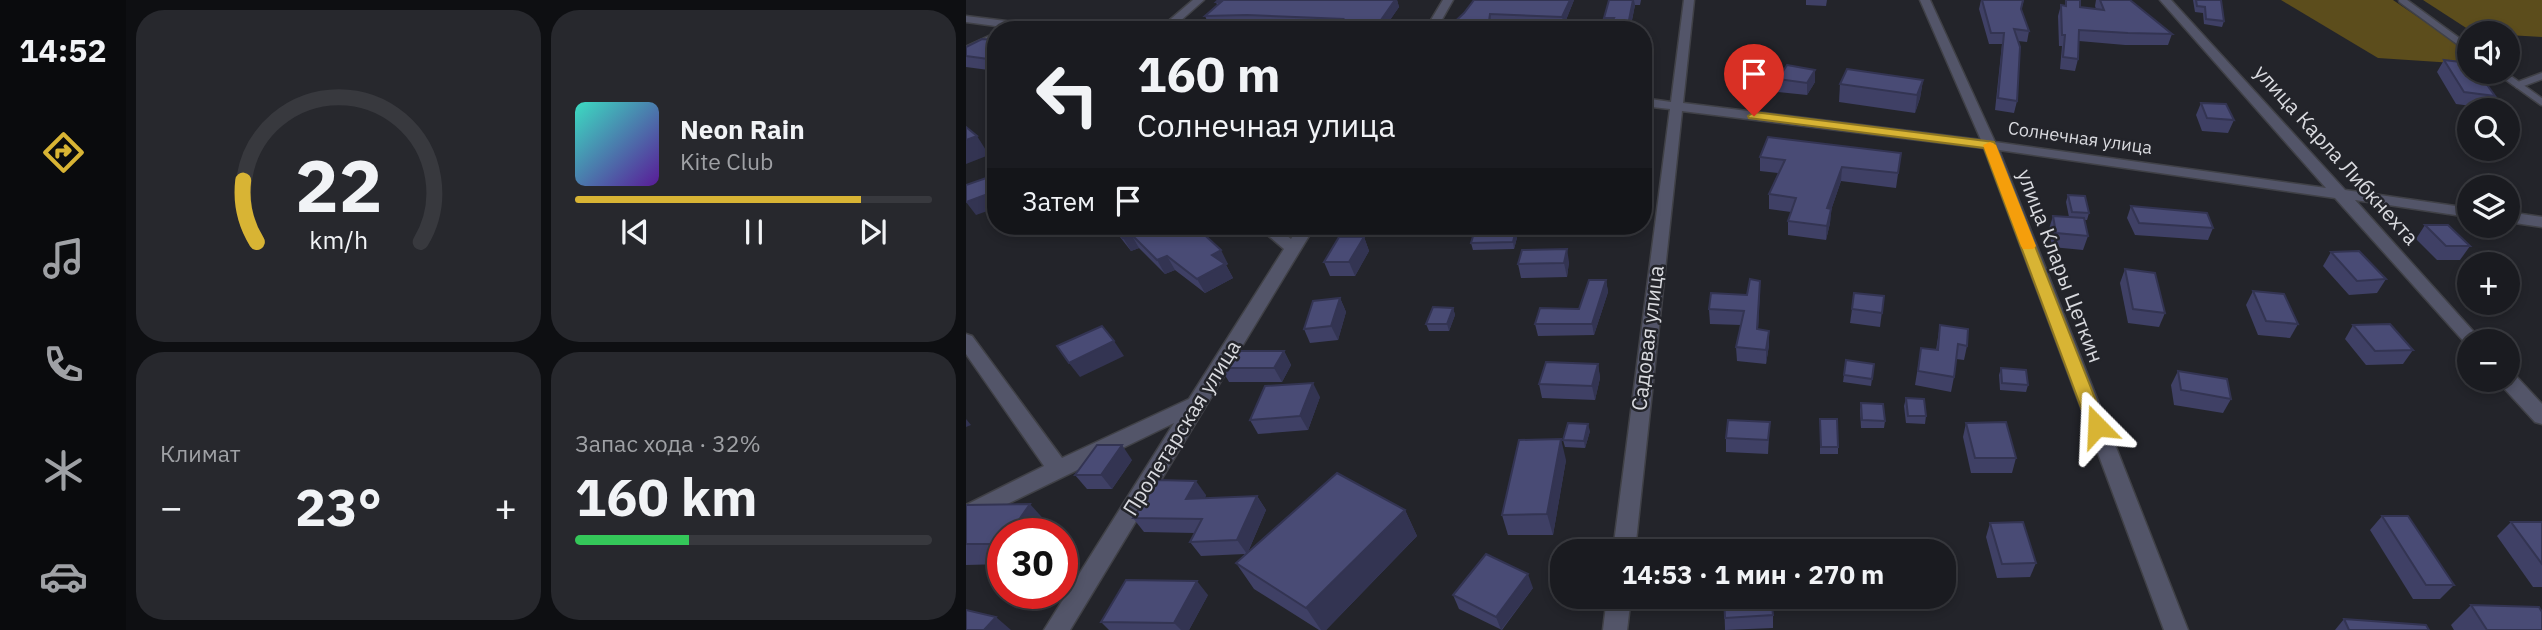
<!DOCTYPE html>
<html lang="ru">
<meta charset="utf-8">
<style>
:root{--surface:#1a1b20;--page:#27282d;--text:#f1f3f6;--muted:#9fa1a5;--line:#38393e;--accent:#d8b434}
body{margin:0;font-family:"IBM Plex Sans",sans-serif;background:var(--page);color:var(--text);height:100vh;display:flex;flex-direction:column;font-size:26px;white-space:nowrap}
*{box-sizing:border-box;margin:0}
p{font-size:23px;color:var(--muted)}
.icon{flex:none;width:38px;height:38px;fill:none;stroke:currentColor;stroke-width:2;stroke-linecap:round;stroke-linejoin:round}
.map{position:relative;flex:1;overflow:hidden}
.details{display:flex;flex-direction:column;gap:10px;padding:10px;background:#0e0f12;width:840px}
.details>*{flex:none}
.top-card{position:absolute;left:21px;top:21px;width:665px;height:214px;border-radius:28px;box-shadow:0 4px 10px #0003,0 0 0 2px var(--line);background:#1a1b20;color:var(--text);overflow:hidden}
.fabs{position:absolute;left:1491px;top:21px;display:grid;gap:14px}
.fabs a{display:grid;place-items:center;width:63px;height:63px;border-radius:50%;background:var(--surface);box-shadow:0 4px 10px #0003,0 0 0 2px var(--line);font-size:35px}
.speed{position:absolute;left:21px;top:518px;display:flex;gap:14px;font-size:35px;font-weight:700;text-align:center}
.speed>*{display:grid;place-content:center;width:91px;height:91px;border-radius:50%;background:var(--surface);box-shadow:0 4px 10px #0003,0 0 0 2px var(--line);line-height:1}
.speed .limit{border:10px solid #d22;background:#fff;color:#111}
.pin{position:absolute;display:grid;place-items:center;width:60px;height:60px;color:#fff;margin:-72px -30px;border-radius:50% 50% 50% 0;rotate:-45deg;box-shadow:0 0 7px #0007}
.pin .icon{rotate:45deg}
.me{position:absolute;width:77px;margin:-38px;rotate:339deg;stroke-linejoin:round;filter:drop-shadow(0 0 5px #0008)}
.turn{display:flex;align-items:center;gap:24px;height:147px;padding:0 35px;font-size:32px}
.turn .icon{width:91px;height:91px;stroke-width:2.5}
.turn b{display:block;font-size:49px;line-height:60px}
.then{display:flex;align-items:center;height:66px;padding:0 35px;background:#0003;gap:14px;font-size:26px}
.big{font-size:52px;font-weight:800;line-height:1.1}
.details .tile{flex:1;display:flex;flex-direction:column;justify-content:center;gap:10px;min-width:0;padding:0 24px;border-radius:28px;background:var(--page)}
.details .dial{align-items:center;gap:0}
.dial svg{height:182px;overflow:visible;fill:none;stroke:var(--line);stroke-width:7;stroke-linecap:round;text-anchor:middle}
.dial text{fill:var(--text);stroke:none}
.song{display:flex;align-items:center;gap:21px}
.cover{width:84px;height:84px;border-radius:10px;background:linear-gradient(135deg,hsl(170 70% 55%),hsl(270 70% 35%))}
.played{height:7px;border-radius:4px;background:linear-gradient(90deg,var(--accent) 80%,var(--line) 80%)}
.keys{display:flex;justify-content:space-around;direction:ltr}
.heat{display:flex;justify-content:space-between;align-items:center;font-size:38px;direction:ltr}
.charge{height:10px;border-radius:5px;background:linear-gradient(90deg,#34c759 32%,var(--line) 0)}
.details .tiles{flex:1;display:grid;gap:10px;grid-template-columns:repeat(2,1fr)}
.trip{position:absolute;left:584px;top:539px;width:406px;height:70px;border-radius:28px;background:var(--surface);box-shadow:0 4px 10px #0003,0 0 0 2px var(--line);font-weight:800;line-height:70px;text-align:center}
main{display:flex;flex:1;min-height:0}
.menu{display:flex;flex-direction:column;width:126px;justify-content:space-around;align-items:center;background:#0a0b0d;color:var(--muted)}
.menu .icon{width:49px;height:49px}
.menu .active{color:var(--accent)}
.menu b{font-size:32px;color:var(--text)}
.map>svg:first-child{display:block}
.forest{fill:#5c4d1c}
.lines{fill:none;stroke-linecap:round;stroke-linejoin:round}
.service-casing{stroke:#404147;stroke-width:9}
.minor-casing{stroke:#404147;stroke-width:3}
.service{stroke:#535569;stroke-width:6}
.minor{fill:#535569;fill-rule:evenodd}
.wall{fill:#3f4065}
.shaded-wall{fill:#333452}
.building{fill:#494b75;stroke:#333452;stroke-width:2}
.route{fill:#d8b434;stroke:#8c7522;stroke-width:2}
.slow{fill:#f59e0b}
.labels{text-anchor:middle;stroke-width:5;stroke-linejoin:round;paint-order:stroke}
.far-street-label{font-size:18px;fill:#d9dadf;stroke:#23242a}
.street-label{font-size:21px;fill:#d9dadf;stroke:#23242a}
</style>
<main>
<nav class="menu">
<b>14:52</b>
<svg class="icon active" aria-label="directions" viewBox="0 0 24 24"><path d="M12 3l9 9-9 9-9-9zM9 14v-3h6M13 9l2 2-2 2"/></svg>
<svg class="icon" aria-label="music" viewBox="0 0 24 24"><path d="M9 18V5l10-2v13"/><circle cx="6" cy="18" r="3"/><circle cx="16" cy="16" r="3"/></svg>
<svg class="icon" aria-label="phone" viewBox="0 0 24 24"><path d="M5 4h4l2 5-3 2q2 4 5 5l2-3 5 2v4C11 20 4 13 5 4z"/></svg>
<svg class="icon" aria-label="climate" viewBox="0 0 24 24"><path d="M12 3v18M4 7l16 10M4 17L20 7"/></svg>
<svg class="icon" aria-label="car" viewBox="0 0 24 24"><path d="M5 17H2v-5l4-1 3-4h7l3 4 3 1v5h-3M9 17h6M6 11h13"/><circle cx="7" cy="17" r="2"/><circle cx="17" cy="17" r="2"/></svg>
</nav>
<section class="details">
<div class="tiles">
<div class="tile dial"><svg viewBox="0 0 100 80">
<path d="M14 69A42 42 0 1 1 86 69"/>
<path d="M14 69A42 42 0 0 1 8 42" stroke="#d8b434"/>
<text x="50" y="56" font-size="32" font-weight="700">22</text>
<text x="50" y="72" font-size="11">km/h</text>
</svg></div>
<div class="tile">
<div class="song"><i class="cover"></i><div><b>Neon Rain</b><p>Kite Club</p></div></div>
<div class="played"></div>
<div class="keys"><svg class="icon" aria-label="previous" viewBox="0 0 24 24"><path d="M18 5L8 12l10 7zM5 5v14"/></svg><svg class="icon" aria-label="pause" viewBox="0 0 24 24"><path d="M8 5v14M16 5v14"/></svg><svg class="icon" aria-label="next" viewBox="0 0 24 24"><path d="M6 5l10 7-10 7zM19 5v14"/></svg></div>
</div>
<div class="tile"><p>Климат</p>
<div class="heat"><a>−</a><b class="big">23°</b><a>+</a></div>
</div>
<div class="tile"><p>Запас хода · 32%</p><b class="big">160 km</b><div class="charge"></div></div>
</div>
</section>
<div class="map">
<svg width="1576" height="630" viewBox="0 0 1576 630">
<rect width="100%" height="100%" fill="#23242a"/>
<g class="forest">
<polygon points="1315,0 1427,0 1503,52 1503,64 1412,58"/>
<polygon points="1457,0 1576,0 1576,37 1508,33"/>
</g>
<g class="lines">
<defs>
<g id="service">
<polyline points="1436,0 1503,49"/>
<polyline points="0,50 30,36"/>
<polyline points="1534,72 1576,102"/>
<polyline points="1552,85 1576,76"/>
</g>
<g id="minor">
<polygon points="227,0 238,0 204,30 192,30"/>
<polygon points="477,0 487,0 470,30 459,30"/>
<polygon points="718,0 728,0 717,103 1015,140 954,0 964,0 1029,142 1360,188 1194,0 1205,0 1379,190 1503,208 1503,217 1389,200 1516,341 1503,341 1503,346 1501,345 1369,198 1033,150 1222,630 1198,630 1018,148 716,111 669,551 647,551 704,109 677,106 677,98 705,102"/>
<polygon points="0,16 89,27 94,30 60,30 0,22"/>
<polygon points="1542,212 1576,217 1576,227 1542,222"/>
<polygon points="291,226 308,226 325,239 333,226 349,226 104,630 78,630 208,423 0,524 0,505 78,466 0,354 0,334 6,336 96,458 223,399 318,249"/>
<polygon points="1542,373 1549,375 1576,404 1576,424 1569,422 1535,385 1533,380 1542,380"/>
<polygon points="641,597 665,597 661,630 637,630"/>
</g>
</defs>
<use href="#service" class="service-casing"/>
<use href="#minor" class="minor-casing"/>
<use href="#service" class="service"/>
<use href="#minor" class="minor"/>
</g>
<g class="wall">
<polygon points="252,0 431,0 433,7 417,30 370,30 370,28 285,24 243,25 239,16 251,5 250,2"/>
<polygon points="608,0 598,25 525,23 525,29 480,30 498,13"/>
<polygon points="643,0 675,0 674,5 669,5 664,30 642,30 644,26 639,26 638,18"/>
<polygon points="840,0 861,0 860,6 840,5"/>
<polygon points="1015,0 1058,0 1055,10 1063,31 1061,42 1052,41 1051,101 1048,113 1029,110 1036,44 1023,44 1013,9"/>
<polygon points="1100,0 1114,7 1130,9 1129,6 1130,0 1164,0 1206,34 1202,45 1159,45 1113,41 1112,59 1109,71 1094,69 1096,46 1093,46 1092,16 1095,5 1099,6"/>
<polygon points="1227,0 1255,0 1258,21 1256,27 1238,24 1237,13 1229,12"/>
<polygon points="30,40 30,71 0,67 0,47"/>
<polygon points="1478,60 1529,96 1521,108 1490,104 1471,72"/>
<polygon points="812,79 849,82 841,95 811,92"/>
<polygon points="957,80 954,98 949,113 873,102 874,84"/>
<polygon points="1235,103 1268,120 1262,133 1236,131 1230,115"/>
<polygon points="935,153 930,188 875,181 865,210 864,223 860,240 822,235 822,221 825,212 803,209 803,194 812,173 794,171 794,157"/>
<polygon points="1102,195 1123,213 1121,220 1118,220 1122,236 1117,250 1086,247 1083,229 1087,216 1103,217 1100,202"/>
<polygon points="1165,206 1247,228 1242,240 1169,235 1161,218"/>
<polygon points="1459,225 1504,246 1494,260 1471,260 1450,239"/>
<polygon points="147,226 223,231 262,264 260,265 267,278 239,293 209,270 199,274 173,248 165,251 154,237"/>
<polygon points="510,226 554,226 548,249 507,250 505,243"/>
<polygon points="398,237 403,251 389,276 364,276 358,262"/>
<polygon points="1365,252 1420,279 1411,293 1383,295 1357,266"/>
<polygon points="603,262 601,277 555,278 552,264"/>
<polygon points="1159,269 1199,313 1193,327 1162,323 1154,283"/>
<polygon points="640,280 642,292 628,335 572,336 569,324 613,309"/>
<polygon points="794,281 792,330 803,345 800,364 771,361 770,347 775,325 744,324 743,309 781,295"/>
<polygon points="1287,291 1332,324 1324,338 1292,335 1280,305"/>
<polygon points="918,296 914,327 884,323 886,309"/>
<polygon points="374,298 380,312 372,340 344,343 338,329"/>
<polygon points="487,308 489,315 483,331 463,331 460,324"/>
<polygon points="974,325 1001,346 998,360 990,359 988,377 985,392 949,385 955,348 970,350"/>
<polygon points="1387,325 1447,350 1437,364 1400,365 1379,339"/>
<polygon points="318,351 325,365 316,382 263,382 255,368"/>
<polygon points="632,364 634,378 629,400 576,398 573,384"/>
<polygon points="908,364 905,386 877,382 878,375"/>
<polygon points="1035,368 1062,385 1060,392 1034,390 1033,375"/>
<polygon points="1212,371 1265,399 1257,413 1208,405 1205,385"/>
<polygon points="354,397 342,430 292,434 284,420"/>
<polygon points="940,398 960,416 959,424 940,423 938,406"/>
<polygon points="895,403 919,421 918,428 895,428 894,410"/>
<polygon points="854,419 872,447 872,454 854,454"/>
<polygon points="1000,423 1050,458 1046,473 1005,473 997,437"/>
<polygon points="624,431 619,448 599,447 597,440"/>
<polygon points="803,436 802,454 760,452 760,438"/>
<polygon points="166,460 146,489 121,489 109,475"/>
<polygon points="600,460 587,535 542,535 536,515"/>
<polygon points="240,495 239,498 291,496 300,510 282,552 439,510 451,536 360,630 353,630 288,589 270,563 279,554 235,556 224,542 229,533 178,532 167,518"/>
<polygon points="0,505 83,525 77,534 37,534 37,564 0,565"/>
<polygon points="1416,516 1488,585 1474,599 1447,599 1404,530"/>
<polygon points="1545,522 1576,522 1576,587 1567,587 1531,536"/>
<polygon points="1024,523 1070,563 1064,577 1031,578 1020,537"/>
<polygon points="567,588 536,630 493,609 487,595"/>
<polygon points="242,595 223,630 143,630 135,622"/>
<polygon points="758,597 807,615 807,628 759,630"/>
<polygon points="1505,605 1576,630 1488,630 1485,625"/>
<polygon points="1378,619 1463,630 1369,630"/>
</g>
<g class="shaded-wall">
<polygon points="429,0 431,0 433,7 417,30 408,30"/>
<polygon points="604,0 608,0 598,25 596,17"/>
<polygon points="667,0 668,0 669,5 664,30 661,30"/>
<polygon points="524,14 525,23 525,30 523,30"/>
<polygon points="849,70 849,82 841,95 841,83"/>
<polygon points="957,80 954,98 949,113 951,95"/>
<polygon points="11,136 23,155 0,164 0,140"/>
<polygon points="876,167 875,181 865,210 864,223 860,240 861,208"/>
<polygon points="30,191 30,208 10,215 0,202"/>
<polygon points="551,226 554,226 548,249 547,242"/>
<polygon points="165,234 173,248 165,251 157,238"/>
<polygon points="398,237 403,251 389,276 383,262"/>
<polygon points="601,249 603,262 601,277 598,263"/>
<polygon points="255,250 262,264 260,265 267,278 239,293 231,279 246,255"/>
<polygon points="201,256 209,270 199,274 191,260"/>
<polygon points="640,280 642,292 628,335 626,324"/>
<polygon points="794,281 794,295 791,344 791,329"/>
<polygon points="374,298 380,312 372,340 365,326"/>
<polygon points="487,308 489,315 483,331 481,324"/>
<polygon points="803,331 803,345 800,364 800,350"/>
<polygon points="148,341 158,356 114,377 103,363"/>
<polygon points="318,351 325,365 316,382 308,368"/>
<polygon points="632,364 634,378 629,400 626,386"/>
<polygon points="347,383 354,397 342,430 334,416"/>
<polygon points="0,419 5,425 0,427"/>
<polygon points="622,424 624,431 619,448 618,441"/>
<polygon points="595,439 600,460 587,535 581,514"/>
<polygon points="156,445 166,460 146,489 135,475"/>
<polygon points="230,481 240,495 230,513 220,499"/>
<polygon points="291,496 300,510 281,554 271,540"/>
<polygon points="64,504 83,525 77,534 43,534"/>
<polygon points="439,510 451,536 360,630 355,630 340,608"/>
<polygon points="562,574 567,588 535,630 530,617"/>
<polygon points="231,581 242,595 223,630 215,630 208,623"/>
<polygon points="30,617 45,630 18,630"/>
</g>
<g class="building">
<polygon points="252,0 429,0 408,30 370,29 377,19 281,15 239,16 255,2 250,2"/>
<polygon points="508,0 604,0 596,17 524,14 522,28 531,30 480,30 498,13"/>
<polygon points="643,0 667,0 661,30 642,30 648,18 638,18"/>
<polygon points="1016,0 1057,0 1055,9 1063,31 1048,29 1054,47 1051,101 1032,98 1038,33 1025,33"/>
<polygon points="1100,0 1114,0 1114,7 1138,10 1134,0 1164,0 1206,34 1162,33 1113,30 1112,59 1097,57 1099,35 1096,35 1095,5 1100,6"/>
<polygon points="1230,0 1255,0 1258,21 1240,19 1239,7 1231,6"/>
<polygon points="16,39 30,40 30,60 0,56 0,47"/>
<polygon points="1478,60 1503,63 1503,72 1512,72 1529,96 1498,92"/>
<polygon points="821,65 849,70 841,83 812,79"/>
<polygon points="881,69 957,80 951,95 874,84"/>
<polygon points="1235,103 1260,104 1268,120 1241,118"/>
<polygon points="0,127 11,136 0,140"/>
<polygon points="802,137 935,153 932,173 876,167 861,208 865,209 861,226 822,221 830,198 803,194 819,160 794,157"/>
<polygon points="26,176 30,182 30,191 0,202 0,185"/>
<polygon points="1102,195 1119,196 1123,213 1106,212"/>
<polygon points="1165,206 1241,213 1247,228 1173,223"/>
<polygon points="1087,216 1118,218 1122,236 1090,233"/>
<polygon points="1459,225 1482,225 1504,246 1480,246"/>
<polygon points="147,226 218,226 223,231 231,228 255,250 246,255 259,264 231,279 201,256 191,260 165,234 157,238"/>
<polygon points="510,226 551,226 547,242 505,243"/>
<polygon points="373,237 398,237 383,262 358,262"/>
<polygon points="601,249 598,263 552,264 556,250"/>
<polygon points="1393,251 1420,279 1391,281 1365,252"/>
<polygon points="1159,269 1189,273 1199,313 1167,309"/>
<polygon points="784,279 794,281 791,329 803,331 800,350 770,347 778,311 743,309 745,293 781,295"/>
<polygon points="623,280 640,280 626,324 569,324 574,308 613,309"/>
<polygon points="1287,291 1318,294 1332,324 1300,321"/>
<polygon points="888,293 918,296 916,313 886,309"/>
<polygon points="374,298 365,326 338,329 347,301"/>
<polygon points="467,307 487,308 481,324 460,324"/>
<polygon points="1424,324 1447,350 1409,351 1387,325"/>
<polygon points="974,325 1002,329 1001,346 992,344 988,377 952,371 955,348 972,350"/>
<polygon points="136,326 148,341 103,363 91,346"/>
<polygon points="265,351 318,351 308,368 255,368"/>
<polygon points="880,360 908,364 906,379 878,375"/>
<polygon points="580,362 632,364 626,386 573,384"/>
<polygon points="1035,368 1060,370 1062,385 1036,383"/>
<polygon points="1212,371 1261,379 1265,399 1215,390"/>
<polygon points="347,383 334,416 284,420 299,386"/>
<polygon points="940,398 958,399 960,416 942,416"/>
<polygon points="895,403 917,404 919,421 896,420"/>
<polygon points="854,419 871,419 872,447 855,447"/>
<polygon points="762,420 804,422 802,440 760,438"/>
<polygon points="1040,422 1050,458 1009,458 1000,423"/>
<polygon points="602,423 622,424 618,441 597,440"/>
<polygon points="595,439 581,514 536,515 553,440"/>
<polygon points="131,445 156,445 135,475 109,475"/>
<polygon points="371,473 439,510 340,608 270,563"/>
<polygon points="192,480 230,481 220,499 291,496 271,540 224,542 236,519 167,518"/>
<polygon points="64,504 43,534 37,534 37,542 35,544 0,544 0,505"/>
<polygon points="1416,516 1442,516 1488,585 1460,585"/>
<polygon points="1057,522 1070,563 1036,564 1024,523"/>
<polygon points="1545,522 1576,522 1576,564"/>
<polygon points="520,554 562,574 530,617 487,595"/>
<polygon points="160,580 231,581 208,623 135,622"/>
<polygon points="758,597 805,597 807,615 759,618"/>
<polygon points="1505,605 1573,607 1576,612 1576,630 1521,630"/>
<polygon points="0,610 30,617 18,630 0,630"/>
<polygon points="1378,619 1460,625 1463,630 1383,630"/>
</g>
<polygon class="route" points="788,112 1028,142 1140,426 1138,431 1125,431 1122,426 1018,148 783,118 782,116"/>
<polygon class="slow" points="1024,142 1030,145 1070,246 1067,249 1057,249 1055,246 1017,145"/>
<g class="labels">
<g class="far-street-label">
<text transform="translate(1114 138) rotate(8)" y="6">Солнечная улица</text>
</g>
<g class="street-label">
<text transform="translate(1370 155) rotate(48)" y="7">улица Карла Либкнехта</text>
<text transform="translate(1094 266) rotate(69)" y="7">улица Клары Цеткин</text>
<text transform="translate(682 338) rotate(-83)" y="7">Садовая улица</text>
<text transform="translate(216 428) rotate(-58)" y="7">Пролетарская улица</text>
</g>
</g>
</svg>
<div class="fabs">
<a><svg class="icon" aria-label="sound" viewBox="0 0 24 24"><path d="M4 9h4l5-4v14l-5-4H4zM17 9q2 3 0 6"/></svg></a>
<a><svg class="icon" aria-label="search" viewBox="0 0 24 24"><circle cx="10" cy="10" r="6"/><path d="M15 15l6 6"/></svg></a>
<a><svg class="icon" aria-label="layers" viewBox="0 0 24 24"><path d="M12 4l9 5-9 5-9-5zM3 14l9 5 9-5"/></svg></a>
<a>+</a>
<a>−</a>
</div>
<div class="speed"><div class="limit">30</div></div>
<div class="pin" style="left:788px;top:116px;background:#d93025"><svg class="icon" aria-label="arrive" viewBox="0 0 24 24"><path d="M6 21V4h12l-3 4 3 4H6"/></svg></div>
<svg class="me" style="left:1131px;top:426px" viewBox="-20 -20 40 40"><path d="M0-17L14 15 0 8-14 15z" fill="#d8b434" stroke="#fff" stroke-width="4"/></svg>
<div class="trip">14:53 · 1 мин · 270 m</div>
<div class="top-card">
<div class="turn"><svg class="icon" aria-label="left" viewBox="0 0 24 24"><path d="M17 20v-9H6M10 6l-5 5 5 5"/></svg><div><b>160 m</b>Солнечная улица</div></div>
<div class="then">Затем<svg class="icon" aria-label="arrive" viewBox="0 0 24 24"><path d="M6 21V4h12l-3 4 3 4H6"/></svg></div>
</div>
</div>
</main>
